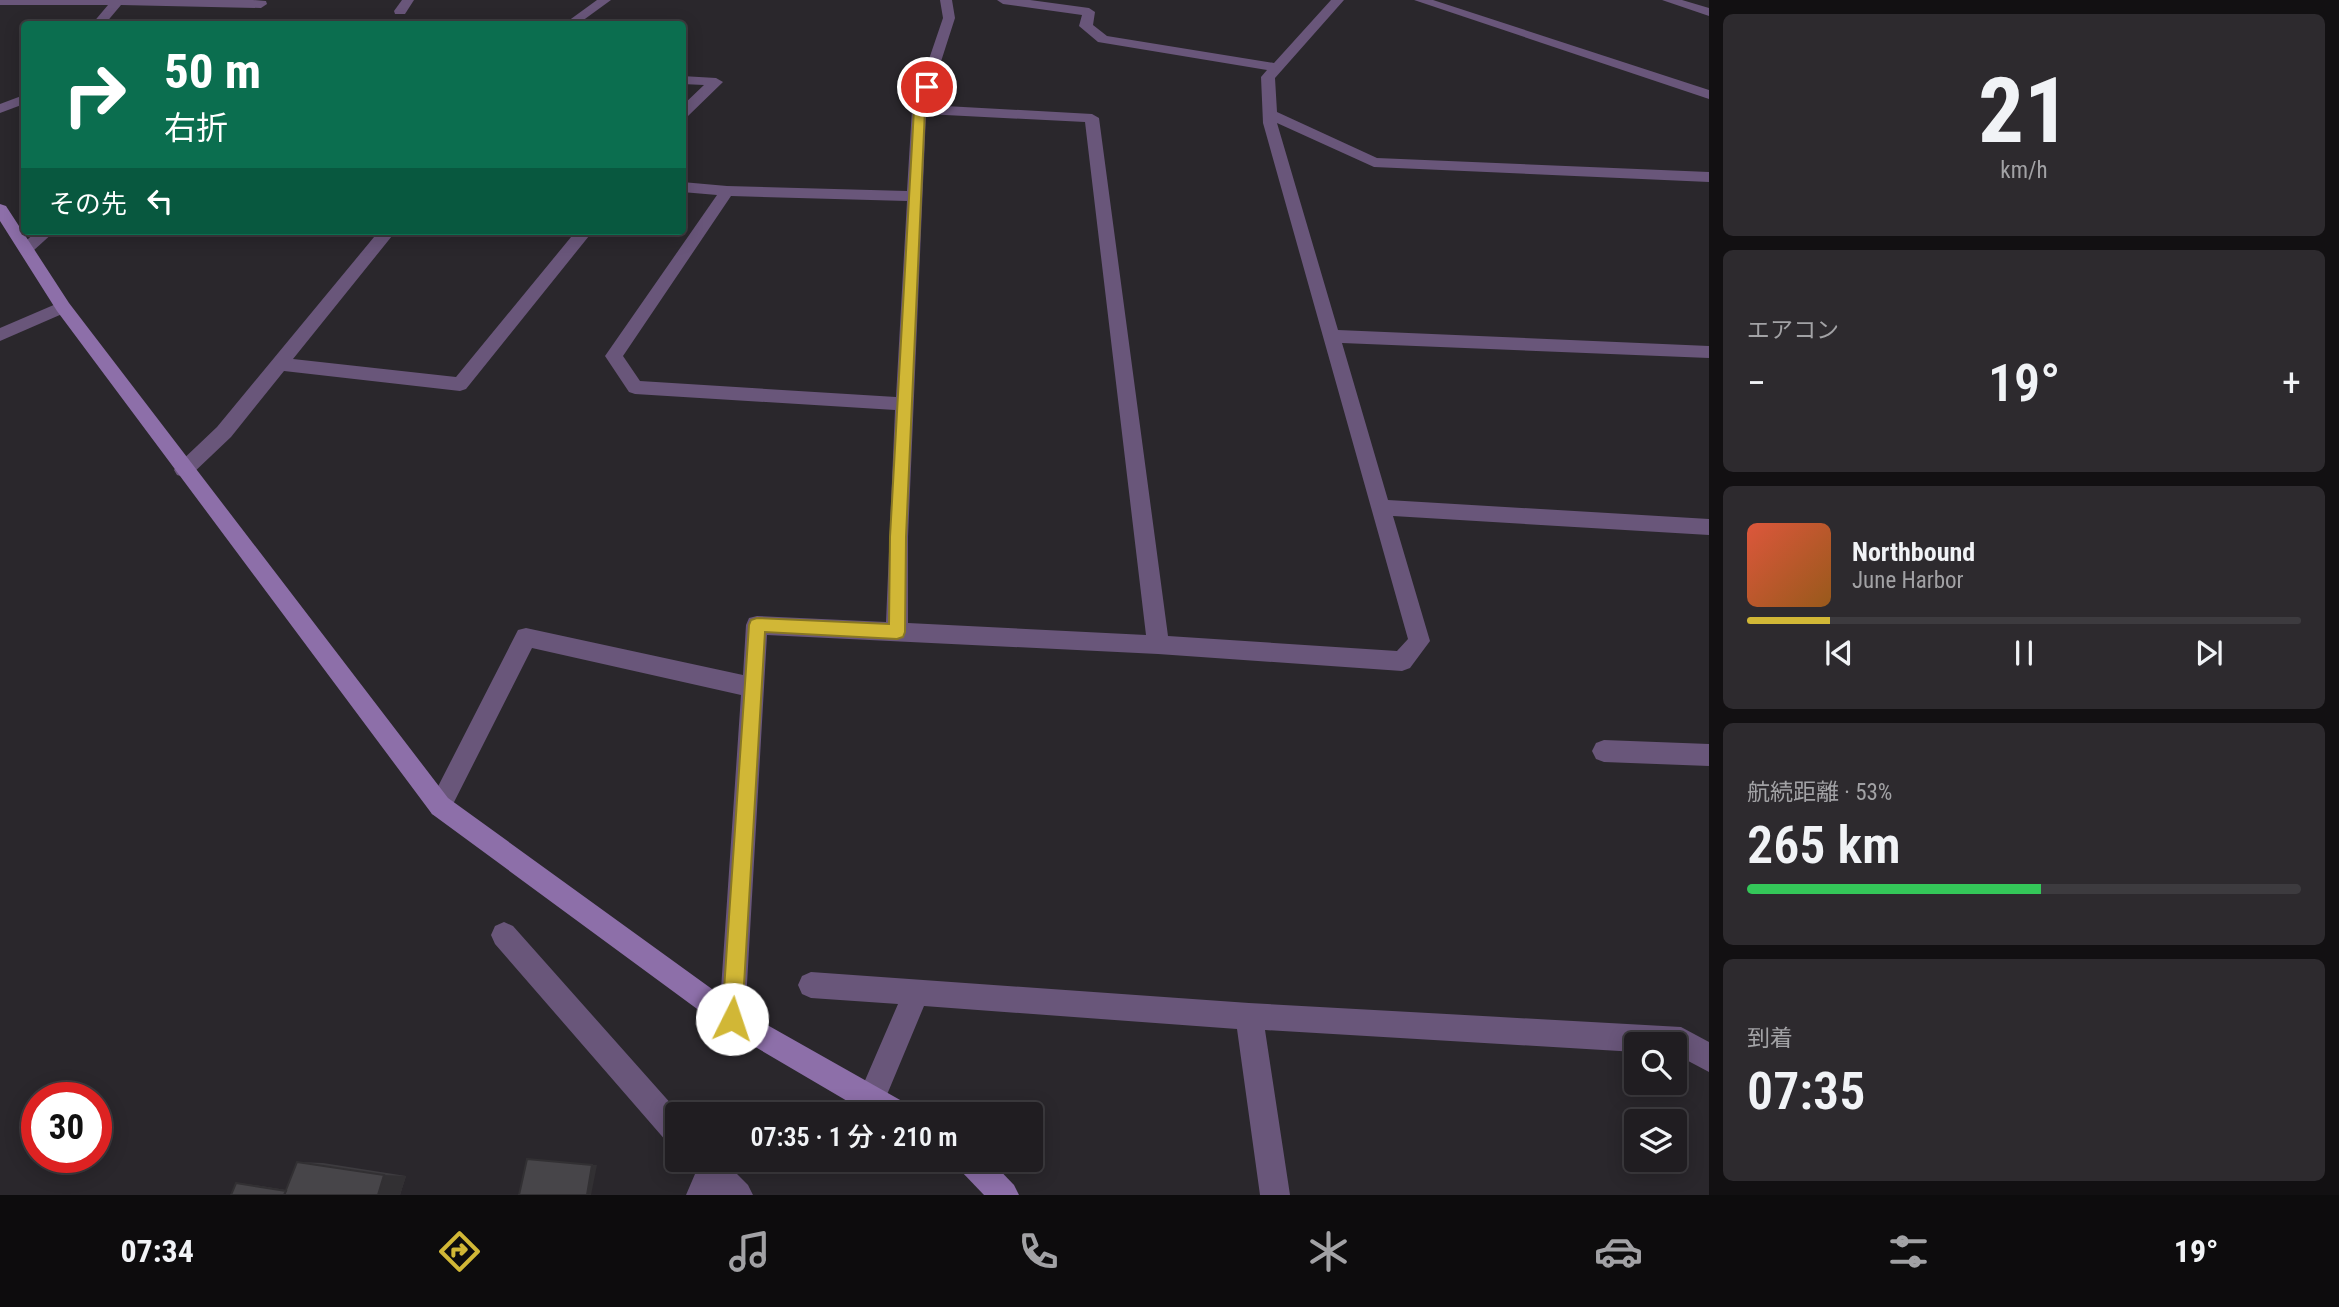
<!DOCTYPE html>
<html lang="ja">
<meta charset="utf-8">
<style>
:root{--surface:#201d21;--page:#2d2a2e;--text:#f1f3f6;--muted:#a2a2a5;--line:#3d3b3f;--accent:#d1b736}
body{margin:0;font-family:"Roboto Condensed","Noto Sans JP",sans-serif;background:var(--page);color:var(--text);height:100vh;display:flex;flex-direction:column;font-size:26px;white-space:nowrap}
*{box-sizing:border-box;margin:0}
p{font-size:23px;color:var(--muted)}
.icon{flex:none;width:38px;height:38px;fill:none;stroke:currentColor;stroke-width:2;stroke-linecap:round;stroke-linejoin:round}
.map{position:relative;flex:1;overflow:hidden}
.side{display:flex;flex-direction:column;gap:14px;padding:14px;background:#121012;width:630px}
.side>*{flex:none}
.top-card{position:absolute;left:21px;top:21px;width:665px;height:214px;border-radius:7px;box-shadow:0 4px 18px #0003,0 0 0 2px var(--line);background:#0b6e4f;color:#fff;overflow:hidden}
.tools{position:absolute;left:1624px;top:1032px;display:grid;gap:14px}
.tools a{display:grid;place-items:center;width:63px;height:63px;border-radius:7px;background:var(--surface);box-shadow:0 4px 18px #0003,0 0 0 2px var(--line);font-size:35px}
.speed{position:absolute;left:21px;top:1082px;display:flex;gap:14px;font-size:35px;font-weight:700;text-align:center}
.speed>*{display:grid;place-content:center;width:91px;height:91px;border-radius:50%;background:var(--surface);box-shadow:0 4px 18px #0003,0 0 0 2px var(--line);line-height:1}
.speed .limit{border:10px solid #d22;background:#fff;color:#111}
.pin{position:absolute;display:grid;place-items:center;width:60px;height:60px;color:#fff;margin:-30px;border:4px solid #fff;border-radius:50%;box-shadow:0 2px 7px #0007}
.me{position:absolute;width:77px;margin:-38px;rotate:4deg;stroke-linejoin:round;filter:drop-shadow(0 0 5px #0008)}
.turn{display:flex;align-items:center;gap:24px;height:147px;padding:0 28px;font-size:32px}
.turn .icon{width:91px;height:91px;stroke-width:2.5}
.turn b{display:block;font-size:49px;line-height:60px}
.then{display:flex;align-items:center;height:66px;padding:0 28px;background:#0003;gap:14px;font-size:26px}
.big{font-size:52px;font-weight:600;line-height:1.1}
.side .card{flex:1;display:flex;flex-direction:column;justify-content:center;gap:10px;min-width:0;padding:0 24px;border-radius:10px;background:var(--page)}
.side .dial{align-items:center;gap:0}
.dial b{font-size:91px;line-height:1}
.song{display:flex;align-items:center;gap:21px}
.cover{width:84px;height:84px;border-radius:10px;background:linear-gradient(135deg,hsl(10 70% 55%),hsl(30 70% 35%))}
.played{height:7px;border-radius:4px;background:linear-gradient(90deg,var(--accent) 15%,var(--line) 15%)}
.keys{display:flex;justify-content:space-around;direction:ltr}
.heat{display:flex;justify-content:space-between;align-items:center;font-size:38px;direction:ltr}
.charge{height:10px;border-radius:5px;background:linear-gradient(90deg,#34c759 53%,var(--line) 0)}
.trip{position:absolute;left:665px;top:1102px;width:378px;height:70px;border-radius:7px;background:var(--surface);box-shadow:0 4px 18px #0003,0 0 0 2px var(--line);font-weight:600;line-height:70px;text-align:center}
.menu{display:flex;height:112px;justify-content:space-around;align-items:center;background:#0d0c0d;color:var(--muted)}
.menu .icon{width:49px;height:49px}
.menu .selected{color:var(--accent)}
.menu b{font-size:32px;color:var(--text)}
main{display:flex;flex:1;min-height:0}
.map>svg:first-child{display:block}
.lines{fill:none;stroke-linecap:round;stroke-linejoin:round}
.street{fill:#69567a;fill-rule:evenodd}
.secondary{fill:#8d6fa9;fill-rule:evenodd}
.wall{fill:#3d3b3f}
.shaded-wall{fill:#323033}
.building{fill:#474549;stroke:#323033;stroke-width:2}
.route{fill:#d1b736;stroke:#887723;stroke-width:2}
</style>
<main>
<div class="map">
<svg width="1709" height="1195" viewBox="0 0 1709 1195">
<rect width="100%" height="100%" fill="#2a272c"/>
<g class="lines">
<g class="street">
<polygon points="0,0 253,0 266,1 267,4 261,8 121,5 105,24 92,24 108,5 0,5"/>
<polygon points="402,0 414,0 405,14 395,14 394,11"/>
<polygon points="597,0 611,0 578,24 564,24"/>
<path d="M940,0H952L955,18L927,105L1092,114L1099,118L1168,636L1397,651L1408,639L1263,123L1261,77L1267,70L1098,42L1079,26L1082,15L1003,4L997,0H1030L1089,8L1095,12L1093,25L1107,36L1274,63L1331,0H1344L1275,78L1277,112L1377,158L1709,172V182L1374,167L1277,123L1338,330L1709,346V358L1342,343L1388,500L1709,519V535L1393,516L1430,641L1410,668L1402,671L1158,654L767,635L745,1019L741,1028L732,1032L723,1028L719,1019L741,695L532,648L448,814L440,818L432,814L428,806L518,630L526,628L743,675L746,625L749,618L757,616L886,622L895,410L635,394L629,392L605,356L717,195L682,192V182L727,186L907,191L912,109L943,18ZM926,114L1085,122L1146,635L908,623V537ZM731,196L907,201L896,397L640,381L623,356Z"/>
<polygon points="1414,0 1433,0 1709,90 1709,99"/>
<polygon points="1662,0 1682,0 1709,8 1709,16"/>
<polygon points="682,76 716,78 723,82 687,117 682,118 682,106 704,85 682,84"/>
<polygon points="24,95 24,104 0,113 0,104"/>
<polygon points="37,231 55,231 33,251 21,251 19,247"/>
<polygon points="379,231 396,231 293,359 456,377 576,231 593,231 466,389 460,391 284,371 231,437 191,475 184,477 177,475 174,470 177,465 217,427"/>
<polygon points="63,301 71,307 69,311 0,341 0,328"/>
<polygon points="1604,740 1709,744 1709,766 1604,762 1596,759 1592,751 1596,743"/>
<polygon points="504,922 513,926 681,1115 677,1115 677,1146 667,1142 495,944 491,935 495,926"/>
<polygon points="811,972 1249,1003 1681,1027 1709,1042 1709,1072 1675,1054 1675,1045 1636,1045 1636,1052 1265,1030 1290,1195 1260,1195 1237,1029 924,1006 881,1109 871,1113 861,1109 857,1099 898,1004 811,998 802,994 798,985 802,976"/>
<polygon points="688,1160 723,1160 748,1185 753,1195 686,1195 695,1174"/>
</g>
<g class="secondary">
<polygon points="0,204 6,206 69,303 448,798 741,1010 909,1105 913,1115 871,1115 723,1028 432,814 57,311 0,221"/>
<polygon points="956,1160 990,1160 1014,1185 1019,1195 984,1195 960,1170"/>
</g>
</g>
<polygon class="wall" points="297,1162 323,1163 406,1176 400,1195 231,1195 236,1183 247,1184 286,1190"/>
<g class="shaded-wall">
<polygon points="592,1165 597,1165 591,1195 587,1195"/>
<polygon points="384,1175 406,1176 400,1195 378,1195"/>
</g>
<g class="building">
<polygon points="527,1159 592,1165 587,1195 519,1195"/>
<polygon points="297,1162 384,1175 378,1195 284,1195"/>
<polygon points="236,1183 286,1191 284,1195 231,1195"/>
</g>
<polygon class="route" points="927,83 932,87 925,109 906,537 905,632 903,637 897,639 765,632 742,1019 739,1026 732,1029 725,1026 722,1019 749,625 751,620 757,618 889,624 890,537 914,109 922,87"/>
</svg>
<div class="tools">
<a><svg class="icon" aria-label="search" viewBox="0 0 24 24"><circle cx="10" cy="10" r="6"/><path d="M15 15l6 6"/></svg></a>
<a><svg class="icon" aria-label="layers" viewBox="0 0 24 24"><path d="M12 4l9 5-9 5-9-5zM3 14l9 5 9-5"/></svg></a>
</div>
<div class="speed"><div class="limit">30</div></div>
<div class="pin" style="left:927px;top:87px;background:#d93025"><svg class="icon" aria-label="arrive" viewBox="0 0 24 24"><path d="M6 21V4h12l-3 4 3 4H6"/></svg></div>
<svg class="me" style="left:732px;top:1019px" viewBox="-20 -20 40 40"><circle r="19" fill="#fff"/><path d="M0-13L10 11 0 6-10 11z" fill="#d1b736"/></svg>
<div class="trip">07:35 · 1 分 · 210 m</div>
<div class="top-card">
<div class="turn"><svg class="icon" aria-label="right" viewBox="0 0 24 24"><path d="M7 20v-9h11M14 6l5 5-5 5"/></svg><div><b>50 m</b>右折</div></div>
<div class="then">その先<svg class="icon" aria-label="left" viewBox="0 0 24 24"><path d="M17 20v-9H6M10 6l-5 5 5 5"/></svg></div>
</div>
</div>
<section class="side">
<div class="card dial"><b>21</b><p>km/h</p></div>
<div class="card"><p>エアコン</p>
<div class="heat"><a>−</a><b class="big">19°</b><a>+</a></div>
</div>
<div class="card">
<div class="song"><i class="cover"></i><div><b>Northbound</b><p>June Harbor</p></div></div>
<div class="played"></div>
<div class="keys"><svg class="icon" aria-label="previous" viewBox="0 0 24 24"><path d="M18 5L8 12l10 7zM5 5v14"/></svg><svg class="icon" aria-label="pause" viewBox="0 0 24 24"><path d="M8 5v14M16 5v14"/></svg><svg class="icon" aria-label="next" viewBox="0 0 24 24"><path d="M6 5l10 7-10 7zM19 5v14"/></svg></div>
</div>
<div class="card"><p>航続距離 · 53%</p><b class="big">265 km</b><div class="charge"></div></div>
<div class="card"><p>到着</p><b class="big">07:35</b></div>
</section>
</main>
<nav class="menu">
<b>07:34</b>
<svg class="icon selected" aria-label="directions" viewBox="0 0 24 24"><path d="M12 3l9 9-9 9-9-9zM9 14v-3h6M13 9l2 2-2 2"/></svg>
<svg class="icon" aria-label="music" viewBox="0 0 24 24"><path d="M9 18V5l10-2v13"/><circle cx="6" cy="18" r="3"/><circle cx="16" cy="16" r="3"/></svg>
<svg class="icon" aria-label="phone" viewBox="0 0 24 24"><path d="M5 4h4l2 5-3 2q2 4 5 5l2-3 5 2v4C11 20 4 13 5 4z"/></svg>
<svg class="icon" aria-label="climate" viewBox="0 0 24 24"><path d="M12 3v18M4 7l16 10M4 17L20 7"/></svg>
<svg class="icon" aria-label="car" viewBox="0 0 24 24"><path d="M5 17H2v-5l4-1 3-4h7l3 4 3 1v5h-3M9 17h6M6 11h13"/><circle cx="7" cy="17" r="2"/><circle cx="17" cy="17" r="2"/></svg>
<svg class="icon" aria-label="filters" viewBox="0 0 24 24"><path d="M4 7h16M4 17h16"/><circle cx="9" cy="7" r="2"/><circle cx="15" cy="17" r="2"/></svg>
<b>19°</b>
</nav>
